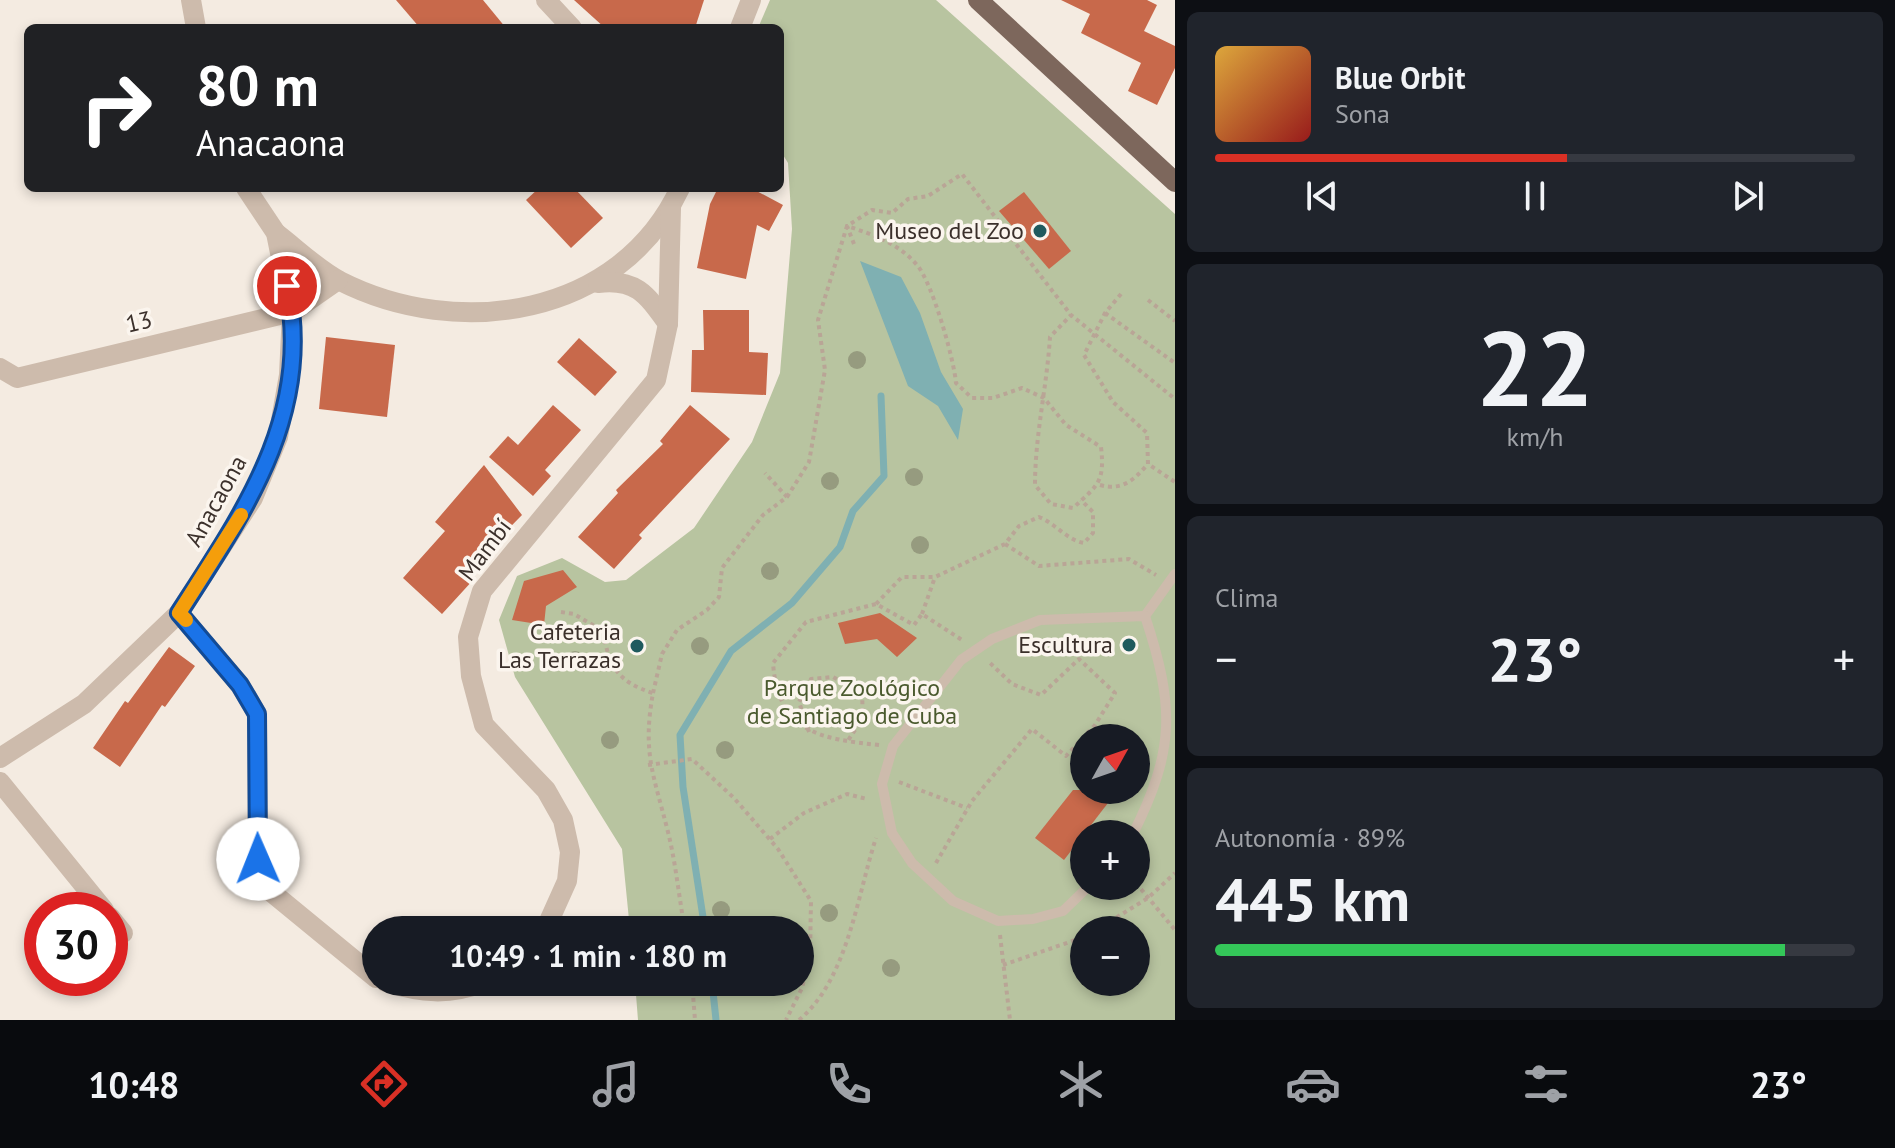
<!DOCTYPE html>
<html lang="es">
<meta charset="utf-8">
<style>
:root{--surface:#171b24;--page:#20242c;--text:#f1f3f6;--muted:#9ea1a6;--line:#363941;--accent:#d93025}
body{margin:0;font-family:"PT Sans",sans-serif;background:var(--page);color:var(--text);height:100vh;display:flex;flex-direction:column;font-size:30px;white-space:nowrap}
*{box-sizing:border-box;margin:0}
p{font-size:26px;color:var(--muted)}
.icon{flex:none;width:44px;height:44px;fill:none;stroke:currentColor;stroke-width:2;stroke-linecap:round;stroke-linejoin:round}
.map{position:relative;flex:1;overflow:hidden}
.panel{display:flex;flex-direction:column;gap:12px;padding:12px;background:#0d0f14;width:720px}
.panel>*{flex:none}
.top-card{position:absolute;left:24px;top:24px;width:760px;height:168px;border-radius:12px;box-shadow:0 4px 12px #0003;background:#202124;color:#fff;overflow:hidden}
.needle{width:52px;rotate:50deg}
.fabs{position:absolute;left:1070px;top:724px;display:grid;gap:16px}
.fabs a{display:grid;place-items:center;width:80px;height:80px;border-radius:50%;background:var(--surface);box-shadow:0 4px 12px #0003;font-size:40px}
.speed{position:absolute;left:24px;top:892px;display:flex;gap:16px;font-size:40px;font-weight:700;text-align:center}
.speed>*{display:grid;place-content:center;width:104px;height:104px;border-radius:50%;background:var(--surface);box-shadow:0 4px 12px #0003;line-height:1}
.speed .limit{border:12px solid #d22;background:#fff;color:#111}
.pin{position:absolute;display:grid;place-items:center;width:68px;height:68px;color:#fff;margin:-34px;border:4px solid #fff;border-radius:50%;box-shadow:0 2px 8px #0007}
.me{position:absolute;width:88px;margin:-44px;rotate:359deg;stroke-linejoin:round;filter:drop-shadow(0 0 6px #0008)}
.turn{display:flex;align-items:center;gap:28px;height:168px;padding:0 40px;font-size:36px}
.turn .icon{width:104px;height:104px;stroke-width:2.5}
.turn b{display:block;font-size:56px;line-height:68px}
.big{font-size:60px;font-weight:800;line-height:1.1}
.panel .card{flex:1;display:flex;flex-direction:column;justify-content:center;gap:12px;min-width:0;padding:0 28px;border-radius:12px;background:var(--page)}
.panel .dial{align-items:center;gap:0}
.dial b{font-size:104px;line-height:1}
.song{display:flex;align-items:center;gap:24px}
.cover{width:96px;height:96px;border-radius:12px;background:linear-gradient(135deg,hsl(40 70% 55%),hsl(0 70% 35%))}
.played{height:8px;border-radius:4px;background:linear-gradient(90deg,var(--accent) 55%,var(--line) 55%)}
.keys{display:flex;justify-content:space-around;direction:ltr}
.heat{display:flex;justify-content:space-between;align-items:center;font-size:44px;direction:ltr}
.charge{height:12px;border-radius:6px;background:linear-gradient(90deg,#34c759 89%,var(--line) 0)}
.trip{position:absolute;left:362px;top:916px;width:452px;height:80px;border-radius:40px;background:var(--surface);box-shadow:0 4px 12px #0003;font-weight:800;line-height:80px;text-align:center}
.menu{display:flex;height:128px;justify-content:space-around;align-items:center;background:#090b0e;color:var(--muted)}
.menu .icon{width:56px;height:56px}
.menu .on{color:var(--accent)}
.menu b{font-size:36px;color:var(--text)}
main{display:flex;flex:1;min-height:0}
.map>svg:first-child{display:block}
.green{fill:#b8c4a0;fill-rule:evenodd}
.water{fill:#7fb0b2}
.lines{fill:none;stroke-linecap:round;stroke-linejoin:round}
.stream{stroke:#7fb0b2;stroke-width:7}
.building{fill:#c8694b}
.path{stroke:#b9a596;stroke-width:4;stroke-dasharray:4 4;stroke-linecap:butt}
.lane{stroke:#cdbbac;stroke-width:10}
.street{stroke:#cdbbac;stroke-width:20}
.primary{stroke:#7d675c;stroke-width:20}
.tree{fill:#969b7f}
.route-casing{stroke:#114b97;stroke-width:20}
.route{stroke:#1a73e8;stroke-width:14}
.slow{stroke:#f59e0b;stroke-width:14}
.poi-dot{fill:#1f5a5e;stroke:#fbf5ee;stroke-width:3}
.labels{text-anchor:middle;stroke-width:7;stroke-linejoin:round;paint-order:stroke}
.poi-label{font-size:24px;fill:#3b302b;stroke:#fbf5ee;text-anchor:end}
.street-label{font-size:24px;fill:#3b302b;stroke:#fbf5ee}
.park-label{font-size:24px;fill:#4a5a2e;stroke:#fbf5ee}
</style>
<main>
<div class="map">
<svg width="1175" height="1020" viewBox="0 0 1175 1020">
<rect width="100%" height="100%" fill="#f4ebe1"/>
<path class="green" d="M770,0H936L1175,214V1020H638L635,982H800V930H630L622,849L515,677L499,620L517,576L562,558L605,582L626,580L694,528L752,442L780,373L792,229L788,163L780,150V28H758ZM1084,738H1136V790H1084ZM1084,834H1136V886H1084ZM1084,930H1136V982H1084Z"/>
<polygon class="water" points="860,261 901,277 920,313 941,372 963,409 958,440 938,406 908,386"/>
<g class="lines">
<g class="stream">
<polyline points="705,930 683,787 680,735 731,651 792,603 840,547 853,511 884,476 881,396"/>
<polyline points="712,982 716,1020"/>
</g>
</g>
<g class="building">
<polygon points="396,0 483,0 506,28 420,28"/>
<polygon points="574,0 704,0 695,28 605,28"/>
<polygon points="1061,0 1147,0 1157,5 1144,31 1175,46 1175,68 1157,105 1128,91 1141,63 1081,33 1090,14"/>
<polygon points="539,188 574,188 603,218 571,248 526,200"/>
<polygon points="718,188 751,188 783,205 769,231 757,225 746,279 697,268 710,204"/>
<polygon points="1024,192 1071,251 1049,269 999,211"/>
<polygon points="703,310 749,310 749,352 768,353 766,395 691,392 692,350 704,350"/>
<polygon points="326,337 395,345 387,417 319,409"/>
<polygon points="579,338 617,372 595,396 557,362"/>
<polygon points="553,405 581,430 545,470 551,476 533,496 489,457 508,436 518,445"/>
<polygon points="690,405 730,439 639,535 642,538 614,569 578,537 618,493 616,490 663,444 660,441"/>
<polygon points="484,465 522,515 466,572 474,579 442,614 403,578 445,531 435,522"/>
<polygon points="563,570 577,587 546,606 544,625 512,620 524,581"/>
<polygon points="880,613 917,638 897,657 877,639 845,644 838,623"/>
<polygon points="169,647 195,666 165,707 162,705 120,767 93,748 125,701 128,703"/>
<polygon points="1073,790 1118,790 1064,860 1035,838"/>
</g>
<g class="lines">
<g class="path">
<polyline points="854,244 847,226 872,210 892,213 908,199 928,196 962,174 1071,315 1175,399"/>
<polyline points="1121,294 1105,313 1084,355 1113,402 1147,433 1148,464 1175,482"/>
<polyline points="1148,300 1175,321"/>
<polyline points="1105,313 1175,363"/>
<path d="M1100,485C1122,491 1134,480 1148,464"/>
<path d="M787,497L809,462L825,370L818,320L847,226C874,235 898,243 917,265C932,282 954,359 956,383L972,398H993L1022,388L1044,398L1066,425L1101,447C1105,482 1098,485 1073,508L1051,504L1035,485C1035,435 1047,386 1050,337L1071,315"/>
<polyline points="1005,544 1039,566 1129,559 1156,575"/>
<path d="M876,604L902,577H935L1005,544L1019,526L1039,517C1056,524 1067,540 1084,543L1093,533V512L1081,500"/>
<path d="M561,612L574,614L603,631C609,667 618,682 653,693C642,753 654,776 668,832C676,864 679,898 685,930"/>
<polyline points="922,614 935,577"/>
<polyline points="653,693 662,654 677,630 707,610 719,597 722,568 763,515 787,497 765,473"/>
<polyline points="809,732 799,702 811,679 833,677 862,693 863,718 847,742"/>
<path d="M879,745C820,739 778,732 773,663L806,622L876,604L914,625L922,614L962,640"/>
<polyline points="648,765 692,759 734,798 778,849 811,901 810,953 802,988 786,1020"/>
<polyline points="899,782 967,808"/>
<polyline points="770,839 804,813 847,794 867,799"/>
<polyline points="936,863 972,801 1032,729 1066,756 1095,725 1115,693 1079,659 1041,695 1012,684 988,661"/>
<polyline points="1136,883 1175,930"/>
<polyline points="1096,930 1148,898 1175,873"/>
<polyline points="1000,935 1010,1020"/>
<polyline points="1003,965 1084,937"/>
<polyline points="692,982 695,1020"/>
<path d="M799,1020C848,979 857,896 876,838"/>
</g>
<g class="lane">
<polyline points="1145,616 1175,574"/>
<path d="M1089,886L1063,911L1033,919L998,921L953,901L912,863L892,833L882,784L893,746L961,660L992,639L1040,620L1145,616C1175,707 1175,750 1133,834"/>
</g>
<g class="street">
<polyline points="191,0 196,28"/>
<polyline points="546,0 572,28"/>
<polyline points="740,28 751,0"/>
<path d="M276,233C296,248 317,269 340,281C458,341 620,317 680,188"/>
<path d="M598,283C636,278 647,295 668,324"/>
<polyline points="0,368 17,378 292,312 338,280"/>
<polyline points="179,613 240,685 257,714 258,859 270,891 376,978"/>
<polyline points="0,758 84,704 179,613 253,498 278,437 289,375 292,312 276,233 246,188"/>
<polyline points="0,782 104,910"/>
<polyline points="110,917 123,933"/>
<polyline points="545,930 567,881 570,852 563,820 546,790 484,725 471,676 468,637 482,591 656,380 668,324 671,208"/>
<path d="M386,982C421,993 449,996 484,982"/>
</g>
<polyline class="primary" points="978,0 1175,182"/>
</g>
<g class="tree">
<circle cx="857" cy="360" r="9"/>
<circle cx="914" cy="477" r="9"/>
<circle cx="830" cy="481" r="9"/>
<circle cx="920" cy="545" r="9"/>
<circle cx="770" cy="571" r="9"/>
<circle cx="700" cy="646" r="9"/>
<circle cx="575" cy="660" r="9"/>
<circle cx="610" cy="740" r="9"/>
<circle cx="725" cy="750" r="9"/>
<circle cx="721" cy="910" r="9"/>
<circle cx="829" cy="913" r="9"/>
<circle cx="891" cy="968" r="9"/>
</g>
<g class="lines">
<defs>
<path id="route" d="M258,859L257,714L240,685L179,613C244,512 314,413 287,286"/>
</defs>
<use href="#route" class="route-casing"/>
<use href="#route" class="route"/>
<polyline class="slow" points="186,620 179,613 241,515"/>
</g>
<g class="poi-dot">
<circle cx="1040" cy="231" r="8"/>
<circle cx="1129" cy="645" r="8"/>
<circle cx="637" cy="646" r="8"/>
</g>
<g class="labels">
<g class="poi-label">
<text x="1024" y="239">Museo del Zoo</text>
<text x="621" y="640">Cafeteria<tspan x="621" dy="28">Las Terrazas</tspan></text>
<text x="1113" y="653">Escultura</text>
</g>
<g class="street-label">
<text transform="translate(139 322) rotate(-13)" y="8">13</text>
<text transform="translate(216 501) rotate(-61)" y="8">Anacaona</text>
<text transform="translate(485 550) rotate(-53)" y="8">Mambí</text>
</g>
<g class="park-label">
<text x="852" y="696">Parque Zoológico<tspan x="852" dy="28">de Santiago de Cuba</tspan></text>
</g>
</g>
</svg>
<div class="fabs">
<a><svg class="needle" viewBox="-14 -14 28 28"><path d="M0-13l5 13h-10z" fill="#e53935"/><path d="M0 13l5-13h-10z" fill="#9ea1a6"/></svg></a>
<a>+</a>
<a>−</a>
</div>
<div class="speed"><div class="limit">30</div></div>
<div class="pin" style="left:287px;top:286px;background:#d93025"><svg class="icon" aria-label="arrive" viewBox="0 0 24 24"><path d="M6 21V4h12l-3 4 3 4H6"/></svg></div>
<svg class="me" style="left:258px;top:859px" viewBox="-20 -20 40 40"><circle r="19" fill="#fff"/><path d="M0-13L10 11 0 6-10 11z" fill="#1a73e8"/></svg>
<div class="trip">10:49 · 1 min · 180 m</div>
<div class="top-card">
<div class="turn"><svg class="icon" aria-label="right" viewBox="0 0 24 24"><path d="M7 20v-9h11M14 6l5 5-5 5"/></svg><div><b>80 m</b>Anacaona</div></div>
</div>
</div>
<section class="panel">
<div class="card">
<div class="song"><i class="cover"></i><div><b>Blue Orbit</b><p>Sona</p></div></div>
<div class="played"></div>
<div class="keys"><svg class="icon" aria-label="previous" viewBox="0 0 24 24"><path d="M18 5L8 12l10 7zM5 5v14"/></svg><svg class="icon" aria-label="pause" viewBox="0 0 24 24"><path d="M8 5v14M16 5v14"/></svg><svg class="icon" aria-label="next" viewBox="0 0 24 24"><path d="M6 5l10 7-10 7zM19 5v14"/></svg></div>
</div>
<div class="card dial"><b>22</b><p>km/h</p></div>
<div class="card"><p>Clima</p>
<div class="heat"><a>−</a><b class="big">23°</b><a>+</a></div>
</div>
<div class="card"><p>Autonomía · 89%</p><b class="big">445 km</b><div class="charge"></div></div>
</section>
</main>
<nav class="menu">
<b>10:48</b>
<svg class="icon on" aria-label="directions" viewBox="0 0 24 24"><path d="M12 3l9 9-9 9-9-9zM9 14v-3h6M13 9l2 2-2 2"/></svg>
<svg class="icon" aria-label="music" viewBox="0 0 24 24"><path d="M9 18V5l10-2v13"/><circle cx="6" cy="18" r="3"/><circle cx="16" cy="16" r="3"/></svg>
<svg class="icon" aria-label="phone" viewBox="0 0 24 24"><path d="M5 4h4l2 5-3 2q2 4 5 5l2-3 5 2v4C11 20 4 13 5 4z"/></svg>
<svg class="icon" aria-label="climate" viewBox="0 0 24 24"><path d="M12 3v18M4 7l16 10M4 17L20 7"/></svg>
<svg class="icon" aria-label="car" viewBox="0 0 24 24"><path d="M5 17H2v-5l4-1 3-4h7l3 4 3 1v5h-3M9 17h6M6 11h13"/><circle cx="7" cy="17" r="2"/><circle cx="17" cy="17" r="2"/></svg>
<svg class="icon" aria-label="filters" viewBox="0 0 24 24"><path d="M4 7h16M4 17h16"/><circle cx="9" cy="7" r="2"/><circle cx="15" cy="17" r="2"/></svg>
<b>23°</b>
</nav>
